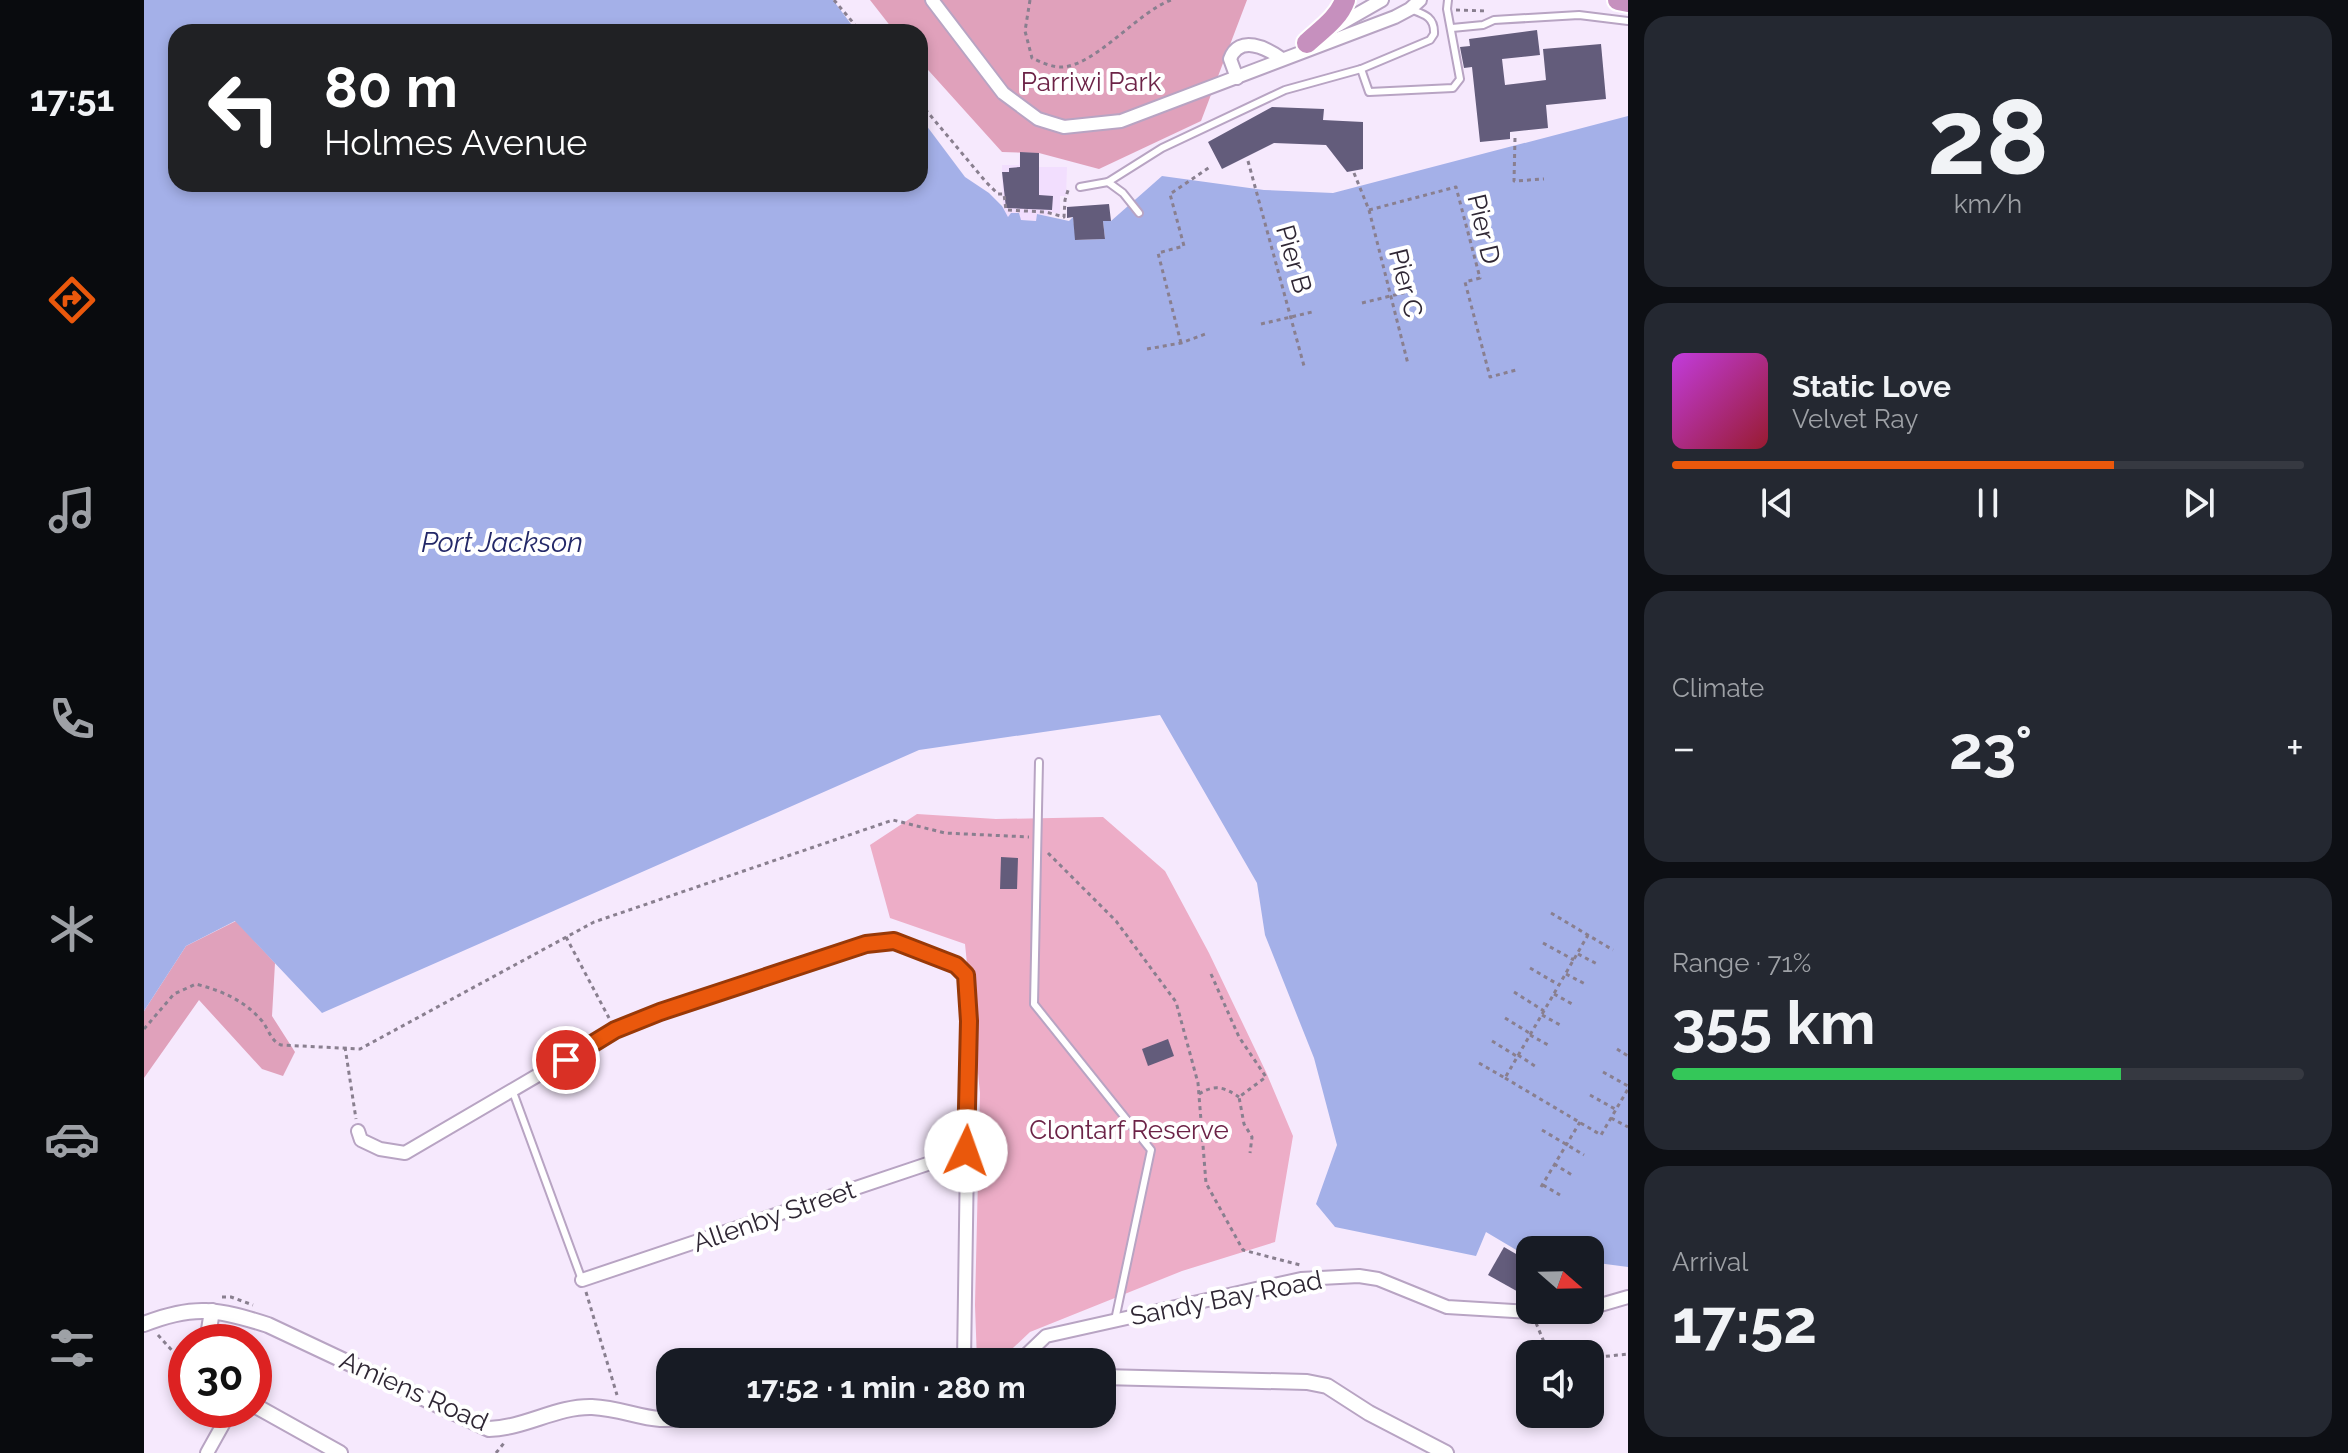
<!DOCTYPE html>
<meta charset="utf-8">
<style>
:root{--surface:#171b24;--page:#242831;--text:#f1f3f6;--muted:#9ea1a6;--line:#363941;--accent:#ea580c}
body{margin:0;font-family:Raleway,sans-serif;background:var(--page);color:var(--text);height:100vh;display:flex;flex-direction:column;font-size:30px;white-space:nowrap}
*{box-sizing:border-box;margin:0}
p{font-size:26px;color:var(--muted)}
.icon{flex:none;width:44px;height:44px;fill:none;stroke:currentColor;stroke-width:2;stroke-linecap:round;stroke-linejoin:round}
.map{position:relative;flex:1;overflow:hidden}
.drawer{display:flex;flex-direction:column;gap:16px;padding:16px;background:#0d0f14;width:720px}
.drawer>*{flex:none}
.guide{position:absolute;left:24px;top:24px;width:760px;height:168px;border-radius:24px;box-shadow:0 4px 12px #0003;background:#202124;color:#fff;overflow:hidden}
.needle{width:52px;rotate:110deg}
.controls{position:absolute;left:1372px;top:1236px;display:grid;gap:16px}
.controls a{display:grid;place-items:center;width:88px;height:88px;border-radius:16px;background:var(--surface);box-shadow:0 4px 12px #0003;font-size:40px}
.speed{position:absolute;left:24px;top:1324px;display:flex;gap:16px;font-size:40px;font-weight:700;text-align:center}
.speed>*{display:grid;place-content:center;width:104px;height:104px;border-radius:50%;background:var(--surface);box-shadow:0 4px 12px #0003;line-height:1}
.speed .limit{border:12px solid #d22;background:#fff;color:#111}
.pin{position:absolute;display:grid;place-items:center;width:68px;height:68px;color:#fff;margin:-34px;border:4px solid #fff;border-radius:50%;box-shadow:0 2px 8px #0007}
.me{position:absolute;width:88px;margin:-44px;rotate:3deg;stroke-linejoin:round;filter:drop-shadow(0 0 6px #0008)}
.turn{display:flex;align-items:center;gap:28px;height:168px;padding:0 24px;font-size:36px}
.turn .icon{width:104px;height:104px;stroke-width:2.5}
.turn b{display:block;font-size:56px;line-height:68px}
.big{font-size:60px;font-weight:700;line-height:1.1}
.drawer .widget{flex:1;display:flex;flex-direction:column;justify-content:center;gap:12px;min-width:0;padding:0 28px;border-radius:24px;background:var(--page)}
.drawer .dial{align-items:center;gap:0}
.dial b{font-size:104px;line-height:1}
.song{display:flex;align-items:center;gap:24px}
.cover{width:96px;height:96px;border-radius:12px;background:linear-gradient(135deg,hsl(290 70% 55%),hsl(350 70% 35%))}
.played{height:8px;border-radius:4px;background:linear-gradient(90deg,var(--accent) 70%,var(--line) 70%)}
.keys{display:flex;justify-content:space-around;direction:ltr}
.heat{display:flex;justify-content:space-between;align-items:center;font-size:44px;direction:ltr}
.charge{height:12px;border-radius:6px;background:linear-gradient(90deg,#34c759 71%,var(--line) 0)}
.trip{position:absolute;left:512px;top:1348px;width:460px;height:80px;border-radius:24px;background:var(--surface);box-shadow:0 4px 12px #0003;font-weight:700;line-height:80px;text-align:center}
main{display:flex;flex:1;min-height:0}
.tabs{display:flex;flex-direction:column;width:144px;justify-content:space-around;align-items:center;background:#090b0e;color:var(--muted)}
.tabs .icon{width:56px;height:56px}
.tabs .current{color:var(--accent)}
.tabs b{font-size:36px;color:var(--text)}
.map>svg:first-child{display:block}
.built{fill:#f2defe}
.green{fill:#edadc7}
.forest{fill:#e0a1bb}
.water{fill:#a4b0e8}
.building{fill:#635c7b}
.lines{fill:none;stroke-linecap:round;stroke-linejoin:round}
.service-casing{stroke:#b8a4c3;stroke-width:10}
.minor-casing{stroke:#b8a4c3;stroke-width:16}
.tertiary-casing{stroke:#b8a4c3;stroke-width:18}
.trunk-casing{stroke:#fff;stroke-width:24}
.path{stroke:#897f8f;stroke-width:3;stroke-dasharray:4 4;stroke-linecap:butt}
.service{stroke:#fff;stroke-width:6}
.minor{stroke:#fff;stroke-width:12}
.tertiary{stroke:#fff;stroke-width:14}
.trunk{stroke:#c690be;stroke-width:20}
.route-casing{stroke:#983908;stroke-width:20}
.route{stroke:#ea580c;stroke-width:14}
.labels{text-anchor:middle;stroke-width:8;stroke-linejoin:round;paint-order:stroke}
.park-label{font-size:26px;fill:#6c2347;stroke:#fff}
.street-label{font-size:26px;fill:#2f2734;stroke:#fff}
.water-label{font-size:28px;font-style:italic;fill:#232868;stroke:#fff}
</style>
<main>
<nav class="tabs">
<b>17:51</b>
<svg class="icon current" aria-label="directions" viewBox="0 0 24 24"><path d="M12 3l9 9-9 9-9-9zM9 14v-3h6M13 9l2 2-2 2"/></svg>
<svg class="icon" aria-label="music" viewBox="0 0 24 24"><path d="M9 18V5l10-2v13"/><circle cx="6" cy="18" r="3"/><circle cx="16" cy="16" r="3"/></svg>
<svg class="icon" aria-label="phone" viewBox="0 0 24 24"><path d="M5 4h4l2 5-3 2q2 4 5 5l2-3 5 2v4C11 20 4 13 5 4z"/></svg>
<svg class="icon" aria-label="climate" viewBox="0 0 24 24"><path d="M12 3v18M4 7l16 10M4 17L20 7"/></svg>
<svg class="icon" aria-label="car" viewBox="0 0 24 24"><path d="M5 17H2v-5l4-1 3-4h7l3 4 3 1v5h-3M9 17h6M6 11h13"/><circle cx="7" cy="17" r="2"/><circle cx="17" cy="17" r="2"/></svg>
<svg class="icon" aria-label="filters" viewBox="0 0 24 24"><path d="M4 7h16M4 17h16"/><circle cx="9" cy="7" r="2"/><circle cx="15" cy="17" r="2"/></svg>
</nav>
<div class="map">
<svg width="1484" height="1453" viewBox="0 0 1484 1453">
<rect width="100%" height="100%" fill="#f6e9fd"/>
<polygon class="built" points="876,152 895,153 895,167 923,167 922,196 916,196 916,214 907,212 904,216 893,214 892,221 876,220 875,214 864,217 859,209 858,165 875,165"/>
<polygon class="green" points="773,814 852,819 959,817 1021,871 1065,953 1122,1072 1149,1136 1131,1242 1038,1271 886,1332 854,1362 833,1362 831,1305 836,1093 821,944 746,918 726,845"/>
<g class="forest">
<polygon points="726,0 1103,0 1057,121 955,169 895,153 858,152 776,61 776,32 751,32"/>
<polygon points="92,921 131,963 128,1016 151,1052 139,1076 118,1069 55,1000 0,1078 0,1011 42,946"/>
</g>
<polygon class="water" points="0,0 689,0 713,32 32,32 32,184 776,184 776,117 821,177 845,193 858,206 864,217 867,213 875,213 877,220 892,221 893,214 925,221 929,217 932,240 961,239 959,221 967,221 1018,176 1120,190 1189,193 1484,116 1484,1267 1446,1262 1446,1250 1386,1250 1386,1258 1342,1232 1332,1256 1191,1227 1172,1204 1193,1145 1170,1058 1121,935 1113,883 1016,715 775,750 178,1013 91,921 42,946 0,1011"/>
<g class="building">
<polygon points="1393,30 1396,55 1358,59 1361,85 1402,80 1399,49 1457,44 1462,99 1402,105 1404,128 1366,132 1366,139 1336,142 1328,67 1320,68 1316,47 1326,46 1325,39"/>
<polygon points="1128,107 1180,109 1179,120 1219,122 1219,169 1203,172 1182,145 1130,143 1078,169 1064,142"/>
<polygon points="876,152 895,153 895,195 909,196 908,210 862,208 858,172 865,172 865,168 876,167"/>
<polygon points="965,204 967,221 959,221 961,239 931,240 929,217 923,218 923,207"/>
<polygon points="857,857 874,858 873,889 856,889"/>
<polygon points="1024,1039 1030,1056 1004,1066 998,1049"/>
<polygon points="1360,1247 1386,1262 1386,1279 1378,1294 1344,1275"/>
</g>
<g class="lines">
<defs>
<g id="service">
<polyline points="1308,28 1339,25 1350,20 1435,15 1484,21"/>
<polyline points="1217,69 1225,92 1309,88 1316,79 1303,9 1304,0"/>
<polyline points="964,182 979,193 995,213"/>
<path d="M936,187L964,182L1018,148L1141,90L1217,69L1286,40L1290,34C1291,17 1280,14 1266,9"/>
<polyline points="895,762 890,1004 1007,1150 971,1320"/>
<polyline points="369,1092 438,1280"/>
</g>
<g id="minor">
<polyline points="788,0 859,93 894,119 920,127 977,121 1251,17 1266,9 1276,0"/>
<polyline points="1189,28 1238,0"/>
<path d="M1093,78L1086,59C1095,34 1123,48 1138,59"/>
<polyline points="214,1131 217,1140 236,1149 261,1153 471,1030 516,1012 722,944 750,941 812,965 822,975 825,1021 820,1362"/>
<polyline points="438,1280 822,1151"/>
<polyline points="1446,1308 1484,1297"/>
<polyline points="879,1362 880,1357 902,1336 1157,1279 1215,1276 1234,1279 1303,1307 1387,1312 1437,1310"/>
<polyline points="63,1453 87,1410"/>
</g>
<g id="tertiary">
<path d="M0,1324C50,1304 74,1309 124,1325L345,1429C381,1428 413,1406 448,1407C489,1409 508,1428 552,1414"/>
<polyline points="63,1342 68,1311"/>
<polyline points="958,1377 1163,1382 1183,1386 1225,1413 1302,1453"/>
<polyline points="110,1405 196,1453"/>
</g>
<g id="trunk">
<polyline points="1474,0 1484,2"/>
<path d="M1163,43C1177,30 1195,18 1201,0"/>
</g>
</defs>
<use href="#service" class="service-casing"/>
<use href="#minor" class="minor-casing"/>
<use href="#tertiary" class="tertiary-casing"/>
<use href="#trunk" class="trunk-casing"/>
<g class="path">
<polyline points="690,0 717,32"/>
<path d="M886,0L881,31L888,58C897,62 909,68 919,67C953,64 994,12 1027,0"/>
<polyline points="1312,10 1344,11"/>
<polyline points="776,103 842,182 854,194 860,194 862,210 902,212 920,217 921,200 925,187"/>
<polyline points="1371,138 1370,181 1400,179"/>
<polyline points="1104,161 1160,366"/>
<polyline points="1210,173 1225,210 1264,364"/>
<polyline points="1225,210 1312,187 1336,278 1321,282 1346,377 1372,370"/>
<polyline points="1218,303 1271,290"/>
<polyline points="1117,324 1168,312"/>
<polyline points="1037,343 1014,253 1040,246 1026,194 1066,167"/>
<polyline points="1003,349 1037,343 1064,333"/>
<polyline points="904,853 972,921 1032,1002 1054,1083 1062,1183 1099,1250 1156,1265"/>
<polyline points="1407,913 1469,950"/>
<polyline points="422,937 465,1018"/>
<polyline points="1399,943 1430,960"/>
<polyline points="1434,954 1455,965"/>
<polyline points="1386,968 1415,985"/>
<polyline points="1067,974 1095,1037 1122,1077 1095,1097 1100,1124 1108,1137 1106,1153"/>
<polyline points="1422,974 1443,985"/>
<polyline points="1370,992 1400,1011"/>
<polyline points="1410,994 1430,1005"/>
<polyline points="1398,1015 1418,1026"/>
<polyline points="1361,1018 1387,1034"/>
<path d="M0,1029L30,994L52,984C78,991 100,1000 118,1021C125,1030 127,1041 137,1045L216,1049L450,922L749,820L801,833L885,837"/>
<polyline points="1386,1035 1406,1046"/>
<polyline points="1348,1041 1374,1057"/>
<polyline points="201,1047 212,1119"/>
<polyline points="1473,1049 1484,1056"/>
<polyline points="1374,1055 1394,1068"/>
<polyline points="1335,1063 1361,1078 1444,935"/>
<polyline points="1459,1072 1484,1086"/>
<polyline points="1361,1078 1457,1135 1484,1089"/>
<path d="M1055,1094C1071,1084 1080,1087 1095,1097"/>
<polyline points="1446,1095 1471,1109"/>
<polyline points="1467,1118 1484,1127"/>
<polyline points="1398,1130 1440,1155"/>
<polyline points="1410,1164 1428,1175"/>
<polyline points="1399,1185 1416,1195"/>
<polyline points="1397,1187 1436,1122"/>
<polyline points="442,1292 473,1395"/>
<polyline points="78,1297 87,1297 109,1305"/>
<polyline points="1392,1323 1400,1342 1434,1354"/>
<polyline points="14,1335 42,1366"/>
<polyline points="1446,1358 1484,1354"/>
<polyline points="352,1453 360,1443"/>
</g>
<use href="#service" class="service"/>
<use href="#minor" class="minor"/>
<use href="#tertiary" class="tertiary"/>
<use href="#trunk" class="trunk"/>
</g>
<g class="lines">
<defs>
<polyline id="route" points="422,1060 471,1030 516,1012 722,944 750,941 812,965 822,975 825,1021 822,1151"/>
</defs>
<use href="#route" class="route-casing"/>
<use href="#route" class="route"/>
</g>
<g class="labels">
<g class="park-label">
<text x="947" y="91">Parriwi Park</text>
<text x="985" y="1139">Clontarf Reserve</text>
</g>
<g class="street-label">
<text transform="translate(1340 229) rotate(77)" y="9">Pier D</text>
<text transform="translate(1150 259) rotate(74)" y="9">Pier B</text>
<text transform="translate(1262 283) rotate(76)" y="9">Pier C</text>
<text transform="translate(630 1216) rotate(-19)" y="9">Allenby Street</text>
<text transform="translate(1082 1298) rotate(-11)" y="9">Sandy Bay Road</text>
<text transform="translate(270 1391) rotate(24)" y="9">Amiens Road</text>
</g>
<g class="water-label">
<text x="358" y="552">Port Jackson</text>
</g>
</g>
</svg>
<div class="controls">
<a><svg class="needle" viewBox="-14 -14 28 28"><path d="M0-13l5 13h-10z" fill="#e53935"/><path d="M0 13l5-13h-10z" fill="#9ea1a6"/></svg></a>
<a><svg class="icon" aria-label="sound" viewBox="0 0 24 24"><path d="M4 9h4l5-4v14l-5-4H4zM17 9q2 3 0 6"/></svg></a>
</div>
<div class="speed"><div class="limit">30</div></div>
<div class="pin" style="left:422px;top:1060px;background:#d93025"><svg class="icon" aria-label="arrive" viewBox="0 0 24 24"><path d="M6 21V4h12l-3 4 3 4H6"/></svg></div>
<svg class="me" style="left:822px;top:1151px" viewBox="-20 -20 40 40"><circle r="19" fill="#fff"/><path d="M0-13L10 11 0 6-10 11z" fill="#ea580c"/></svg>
<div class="trip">17:52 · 1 min · 280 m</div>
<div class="guide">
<div class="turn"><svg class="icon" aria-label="left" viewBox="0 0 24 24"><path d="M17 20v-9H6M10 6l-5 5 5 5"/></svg><div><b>80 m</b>Holmes Avenue</div></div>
</div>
</div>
<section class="drawer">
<div class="widget dial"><b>28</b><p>km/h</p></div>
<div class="widget">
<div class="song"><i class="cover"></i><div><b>Static Love</b><p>Velvet Ray</p></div></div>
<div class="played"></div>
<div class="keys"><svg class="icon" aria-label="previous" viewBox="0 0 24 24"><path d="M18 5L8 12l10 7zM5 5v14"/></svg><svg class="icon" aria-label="pause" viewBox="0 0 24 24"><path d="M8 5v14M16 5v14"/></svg><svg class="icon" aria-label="next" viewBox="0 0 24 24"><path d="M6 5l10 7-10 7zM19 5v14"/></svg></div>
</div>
<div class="widget"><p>Climate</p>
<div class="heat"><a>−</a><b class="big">23°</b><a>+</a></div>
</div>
<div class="widget"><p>Range · 71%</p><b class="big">355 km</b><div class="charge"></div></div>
<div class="widget"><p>Arrival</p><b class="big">17:52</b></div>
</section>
</main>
